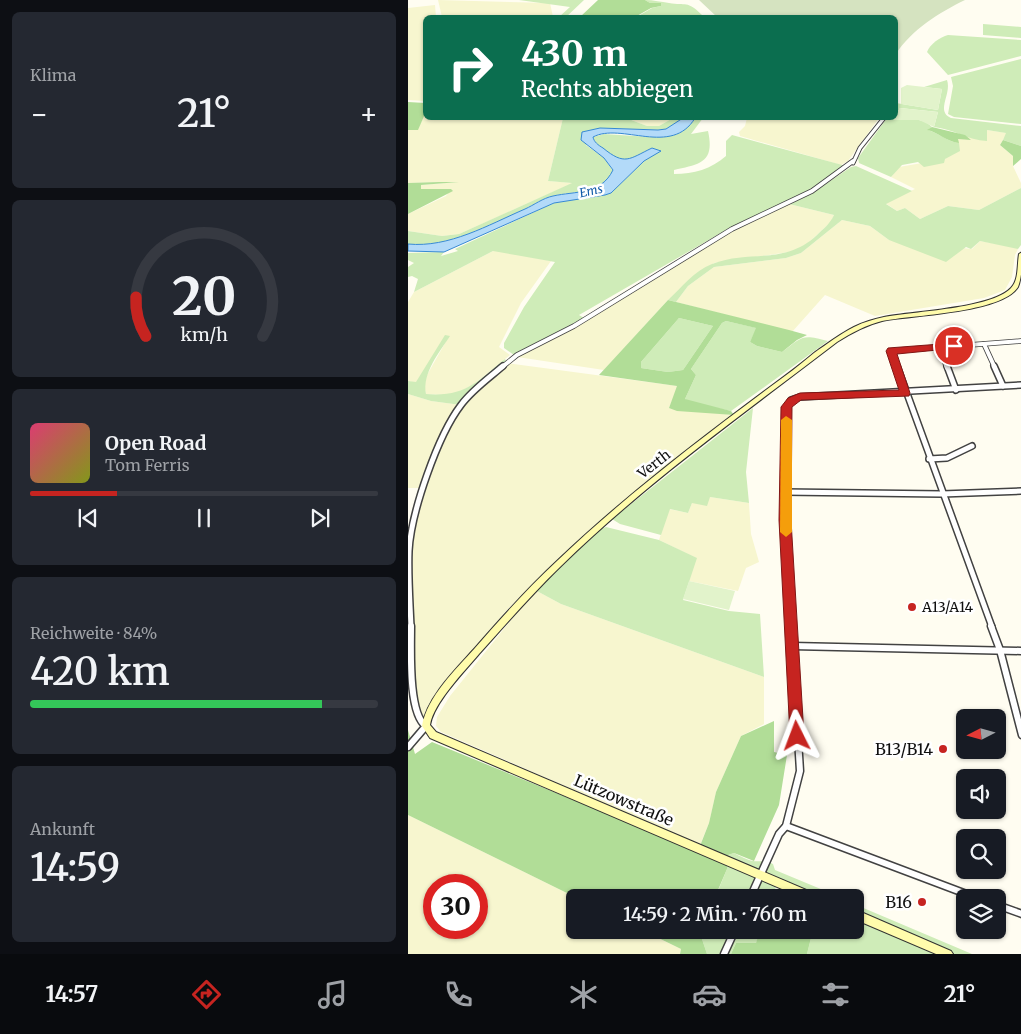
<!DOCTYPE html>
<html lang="de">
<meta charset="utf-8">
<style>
:root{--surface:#171b24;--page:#242831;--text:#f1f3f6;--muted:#9ea1a6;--line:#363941;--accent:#c62420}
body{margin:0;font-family:Merriweather,serif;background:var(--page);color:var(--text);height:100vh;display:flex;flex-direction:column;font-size:19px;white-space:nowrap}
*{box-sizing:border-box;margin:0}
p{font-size:16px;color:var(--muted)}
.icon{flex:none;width:28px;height:28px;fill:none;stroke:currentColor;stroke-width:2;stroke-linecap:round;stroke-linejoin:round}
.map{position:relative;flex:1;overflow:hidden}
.details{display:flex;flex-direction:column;gap:12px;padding:12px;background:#0d0f14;width:408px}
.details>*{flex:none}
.hud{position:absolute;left:15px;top:15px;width:475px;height:105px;border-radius:8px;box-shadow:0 1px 4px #0004;background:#0b6e4f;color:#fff;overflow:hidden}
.needle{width:32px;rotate:264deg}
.tools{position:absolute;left:548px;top:709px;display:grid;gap:10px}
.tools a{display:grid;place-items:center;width:50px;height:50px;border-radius:8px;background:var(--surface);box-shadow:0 1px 4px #0004;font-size:25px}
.speed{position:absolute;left:15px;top:874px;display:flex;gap:10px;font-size:25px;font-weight:700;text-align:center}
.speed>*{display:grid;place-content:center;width:65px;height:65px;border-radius:50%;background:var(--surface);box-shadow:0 1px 4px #0004;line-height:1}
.speed .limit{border:8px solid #d22;background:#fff;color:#111}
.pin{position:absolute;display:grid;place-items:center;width:42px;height:42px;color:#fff;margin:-21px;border:2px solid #fff;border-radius:50%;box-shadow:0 1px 5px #0007}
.me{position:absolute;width:55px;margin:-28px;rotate:357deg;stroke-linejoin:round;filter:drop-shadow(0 0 4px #0008)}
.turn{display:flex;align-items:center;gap:18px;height:105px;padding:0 15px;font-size:22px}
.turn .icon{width:65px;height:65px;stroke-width:2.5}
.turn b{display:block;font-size:35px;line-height:42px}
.big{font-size:38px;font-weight:600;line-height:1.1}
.details .widget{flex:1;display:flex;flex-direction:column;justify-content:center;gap:8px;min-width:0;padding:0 18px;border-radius:8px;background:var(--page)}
.details .dial{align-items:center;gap:0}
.dial svg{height:130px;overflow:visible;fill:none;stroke:var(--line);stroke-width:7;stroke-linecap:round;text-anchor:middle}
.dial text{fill:var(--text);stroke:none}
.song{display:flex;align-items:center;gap:15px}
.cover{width:60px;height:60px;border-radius:8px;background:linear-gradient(135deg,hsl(340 70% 55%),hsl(70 70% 35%))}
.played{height:5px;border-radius:2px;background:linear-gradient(90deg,var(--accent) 25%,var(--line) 25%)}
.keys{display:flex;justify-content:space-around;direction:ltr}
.heat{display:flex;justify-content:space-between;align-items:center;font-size:28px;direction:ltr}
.charge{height:8px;border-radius:4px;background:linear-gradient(90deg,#34c759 84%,var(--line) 0)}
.trip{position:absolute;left:158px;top:889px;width:298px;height:50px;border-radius:8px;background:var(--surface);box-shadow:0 1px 4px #0004;font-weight:600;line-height:50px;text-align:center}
.dock{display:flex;height:80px;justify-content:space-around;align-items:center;background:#090b0e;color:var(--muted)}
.dock .icon{width:35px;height:35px}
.dock .selected{color:var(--accent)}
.dock b{font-size:22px;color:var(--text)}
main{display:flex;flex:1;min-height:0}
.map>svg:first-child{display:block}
.farmland{fill:#f7f6cf;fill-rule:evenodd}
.green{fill:#cfecb8}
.forest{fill:#b1dd97;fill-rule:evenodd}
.cemetery{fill:#d5e3c0}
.pitch{fill:#e2f3cb}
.water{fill:#b3daf9;stroke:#3689d4}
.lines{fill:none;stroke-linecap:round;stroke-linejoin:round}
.street-far3-casing{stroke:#424242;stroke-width:5}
.street-far2-casing{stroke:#424242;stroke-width:5.5}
.street-far1-casing{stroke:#424242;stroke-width:8}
.street-casing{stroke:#424242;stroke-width:9}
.secondary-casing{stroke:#313131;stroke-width:2}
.street-far3{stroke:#fff;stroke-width:3}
.street-far2{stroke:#fff;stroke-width:4}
.street-far1{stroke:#fff;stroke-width:5}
.street{stroke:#fff;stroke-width:6}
.secondary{fill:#fffcac;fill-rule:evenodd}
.route{fill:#c62420;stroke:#811715}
.slow{fill:#f59e0b}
.poi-dot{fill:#c62420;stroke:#fff;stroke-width:2}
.labels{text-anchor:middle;stroke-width:5;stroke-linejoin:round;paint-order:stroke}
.far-water-label{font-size:12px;font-style:italic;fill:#115ba8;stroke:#fff}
.street-label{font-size:14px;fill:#0f0f0f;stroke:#fff}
.poi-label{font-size:14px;fill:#0f0f0f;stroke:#fff;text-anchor:start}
.near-poi-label{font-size:16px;fill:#0f0f0f;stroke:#fff;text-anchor:end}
.near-street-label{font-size:16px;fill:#0f0f0f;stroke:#fff}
</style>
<main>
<section class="details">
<div class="widget"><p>Klima</p>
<div class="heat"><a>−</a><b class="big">21°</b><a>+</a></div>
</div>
<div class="widget dial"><svg viewBox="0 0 100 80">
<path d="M14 69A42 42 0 1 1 86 69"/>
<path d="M14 69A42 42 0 0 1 8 45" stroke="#c62420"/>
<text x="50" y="56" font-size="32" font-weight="700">20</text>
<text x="50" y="72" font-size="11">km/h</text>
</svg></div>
<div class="widget">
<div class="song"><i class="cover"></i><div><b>Open Road</b><p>Tom Ferris</p></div></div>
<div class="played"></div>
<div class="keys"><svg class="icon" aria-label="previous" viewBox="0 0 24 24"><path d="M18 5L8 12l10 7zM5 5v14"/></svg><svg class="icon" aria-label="pause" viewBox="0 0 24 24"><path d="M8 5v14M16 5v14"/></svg><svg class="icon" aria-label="next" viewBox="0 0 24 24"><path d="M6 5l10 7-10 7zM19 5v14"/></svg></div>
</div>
<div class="widget"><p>Reichweite · 84%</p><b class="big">420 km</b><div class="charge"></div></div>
<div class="widget"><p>Ankunft</p><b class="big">14:59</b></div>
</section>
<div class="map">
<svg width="614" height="954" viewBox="0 0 614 954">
<rect width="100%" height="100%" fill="#fffdf1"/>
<g class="farmland">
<polygon points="30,0 142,3 145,17 34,17"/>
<polygon points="27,5 28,17 18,18 17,101 0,100 0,8"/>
<polygon points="17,114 18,118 155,118 140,181 165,183 51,234 34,236 0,231 0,214 38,196 43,189 13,189 13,185 49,182 0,183 0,130 10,129"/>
<polygon points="218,118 265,118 251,126 239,126"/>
<polygon points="339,118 471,118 440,161 433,165 332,136 331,132 337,126"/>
<polygon points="579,130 599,133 592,145 605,156 605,166 613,183 613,188 571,210 540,206 512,219 497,208 489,211 477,203 507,189 483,177 491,167 537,159 550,139"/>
<polygon points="381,204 426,215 423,222 400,243 388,251 306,263 260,300 196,370 109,357 169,326 321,233"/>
<polygon points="434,220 462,226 481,240 564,249 572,241 607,247 610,249 607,255 604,277 597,290 576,298 467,316 417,295 384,332 268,302 280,286 306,267 378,258 393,253"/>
<polygon points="90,250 143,261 113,303 91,347 102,355 66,384 50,393 36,395 18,394 16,385 19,375 41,336 8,383 0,381 0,302 6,292 85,251"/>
<polygon points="99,363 270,386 261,408 326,415 199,516 129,580 98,611 44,677 11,723 5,709 1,550 15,488 0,488 0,394 23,401 53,405"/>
<polygon points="302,497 341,503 343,534 351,562 338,568 330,591 281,581 288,558 251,540 261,509 280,513 284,503"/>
<polygon points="127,590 153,604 356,677 356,724 333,736 308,792 301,823 292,845 33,732 28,726 29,717 42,696"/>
<path d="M0,815L167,897L166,930H234L273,949L272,954H0ZM26,885H69V928H26Z"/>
</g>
<g class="green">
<polygon points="111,0 176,0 157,18 151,17 162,7"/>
<path d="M237,0C246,0 253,2 261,3C278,6 279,0 294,15L291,18H227L244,8L253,6L252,3H242Z"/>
<polygon points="575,24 613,27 613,38 575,35"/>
<path d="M540,35L613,40V56L540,75L519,52C522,44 532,37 540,35Z"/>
<polygon points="613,59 613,124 546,117 540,114 545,86 543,77"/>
<path d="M539,80C544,94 527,111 543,118L613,126V146L595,140L598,133L579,130V141C559,140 546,129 526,127L530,112L492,108L488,115V103L530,110L534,89L516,87Z"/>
<path d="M155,118H218L239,126H251L265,118H275L258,129L250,130L192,128L178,145L196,158L205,171C191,196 168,190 145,196C135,198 125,205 117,209C80,225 41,248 0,244V231L34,236L51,234L164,183L140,181Z"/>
<path d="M287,118H295L283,134L300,131C307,163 292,164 266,170V174C286,174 303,169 318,156V141L324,135L438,166L403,191L318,230L171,315L176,318L106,355L96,348V343L116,307L147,262L85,251L6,292L10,279L4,276L0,277V267L6,263L0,260V253L36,252L33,256L50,251L47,249L146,203L203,193L236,161L252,151L244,148C236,152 228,158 219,160C210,163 186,145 185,137L196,134L242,137L284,122Z"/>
<path d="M479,118L511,120L518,122L524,127L520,130C531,133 540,142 551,143L552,151L537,159L536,163L516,167L510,162L494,165L483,177L451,163L450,158Z"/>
<path d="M448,166L504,191L478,204L489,211L497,208L512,219L540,206L571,210L613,188V245L610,249L572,241L563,249L558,247L538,262L481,240L462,226L434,220L393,253L378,258L306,267L280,286L268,302L260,300C274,287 286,271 304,264C342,249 376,266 409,235C415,229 422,224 426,215L381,204L406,192L443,167Z"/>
<polygon points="271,318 305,326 275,370 260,372 233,368 233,362"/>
<path d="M318,321L349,328L342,342L349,346L374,352C395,336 394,334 420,341L323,411L281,402L277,399L288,375L283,369L314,323Z"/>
<path d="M37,335L42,336C31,353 14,373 18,394C58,397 68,382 97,359L99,363L53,405L23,401L0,394V381L8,382Z"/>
<polygon points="345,408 338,472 341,503 302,497 299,506 284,503 280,513 262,509 253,535 212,524 204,519"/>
<polygon points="198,527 251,540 289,558 275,600 321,611 352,614 356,677 153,604 127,590 191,530"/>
<path d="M326,853C332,856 339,860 345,861C353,862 356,860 365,864L367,870L432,897H401L369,884L364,897L307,898L319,869L320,855Z"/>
<polygon points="446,904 564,954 399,954 405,930 446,930"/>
<polygon points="294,930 352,930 348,944 328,943 323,954 299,954 292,933"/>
</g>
<g class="forest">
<polygon points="190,0 237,0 242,3 253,3 253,6 243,8 227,17 172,17"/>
<polygon points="0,102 17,103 17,114 10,130 0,130"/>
<path d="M524,127L557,135L563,140L550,139L551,143C539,142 530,132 519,130Z"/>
<polygon points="595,140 613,146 613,159 605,166 605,156 592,145"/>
<polygon points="31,182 51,182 13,185 13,189 43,189 45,191 0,214 0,183"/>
<path d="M260,300L381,330L399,335L389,340L374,352L349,346L342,342L348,328L318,321L314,323L283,369L288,375L277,399L323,411L326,415L269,411L261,408L269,386L191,375ZM271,318L305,326L275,370L260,372L233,368V362Z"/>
<polygon points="366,721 366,752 379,755 371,805 346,861 326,853 320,855 319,869 307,897 167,897 0,815 0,730 7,754 24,742 290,851 301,823 308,792 333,736"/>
<polygon points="234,930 294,930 292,933 299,954 272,954 273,949"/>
<polygon points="352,930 405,930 399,954 323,954 328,943 348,943"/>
</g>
<path class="cemetery" d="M291,0H557C532,12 503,30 488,54V18L309,17Z"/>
<g class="pitch">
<polygon points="499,85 534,89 530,110 493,104 493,88"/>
<polygon points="492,108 530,112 526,127 511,120 485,120"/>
<polygon points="281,581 327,591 321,610 275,599"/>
</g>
<path class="water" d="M275,118H287C264,157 213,122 185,137C186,142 190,145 195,148C217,166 221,159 244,148L253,151L236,161L203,193L197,195L146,203L36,252L0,251V244C41,248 80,225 117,209C126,205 135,198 145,196C167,191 193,195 205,170L196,158L173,140L174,132L192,128L250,130L258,129Z"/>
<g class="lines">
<defs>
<polyline id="street-far3" points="445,163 452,148 476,118"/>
<g id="street-far2">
<polyline points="576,344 587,368"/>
<polyline points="531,347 539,368"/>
<polyline points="93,368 109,355 166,326 324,229 404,191 445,161"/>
<polyline points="489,368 483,351 614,341"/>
</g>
<g id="street-far1">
<polyline points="489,366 584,627"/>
<polyline points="539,366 548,390"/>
<polyline points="586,366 595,386"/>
<polyline points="521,459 539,458 564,446"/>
<polyline points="376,492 534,494 614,491"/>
<path d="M3,627C2,602 0,576 1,551C3,512 30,435 53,405C64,390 81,378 95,366"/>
<polyline points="383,627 377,520 379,407 383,400 392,397 614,385"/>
</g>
<g id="street">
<polyline points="583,626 592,650 614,735"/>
<polyline points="384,646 614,651"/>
<path d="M0,747L18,726C0,714 3,649 3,626"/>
<polyline points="378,826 569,898"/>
<polyline points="342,898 371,834 378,826 392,771 383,626"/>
<polyline points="589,905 614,914"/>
<polyline points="316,954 327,930"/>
</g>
<g id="secondary">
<path d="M614,252C614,263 614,277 610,287C594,313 504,315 474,321C458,325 443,333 429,342C335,414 238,483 153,566C124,594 98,624 71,654C56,672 26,702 22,725L28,732L410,895L412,898H395L22,738L14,726C19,697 48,669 67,648C93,618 120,588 149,561C215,498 288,442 362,387C377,376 392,365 406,353C419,344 432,334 446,327C456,322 466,319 476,317C506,311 583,309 603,288C611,280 609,265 611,254Z"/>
<polygon points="446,909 543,951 545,954 528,954 446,919"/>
</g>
</defs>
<use href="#street-far3" class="street-far3-casing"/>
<use href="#street-far2" class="street-far2-casing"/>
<use href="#street-far1" class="street-far1-casing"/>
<use href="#street" class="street-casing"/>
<use href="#secondary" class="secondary-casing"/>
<use href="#street-far3" class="street-far3"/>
<use href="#street-far2" class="street-far2"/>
<use href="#street-far1" class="street-far1"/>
<use href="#street" class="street"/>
<use href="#secondary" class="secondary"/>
</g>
<polygon class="route" points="546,343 551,346 550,348 489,354 502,393 501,396 393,400 384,407 383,520 396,736 394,740 389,742 384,740 382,736 371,520 373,407 380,398 392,393 491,390 478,351 480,348"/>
<polygon class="slow" points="378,416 384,420 384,532 378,537 372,532 373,420"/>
<g class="poi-dot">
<circle cx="504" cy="607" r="5"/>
<circle cx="535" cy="749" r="5"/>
<circle cx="514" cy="902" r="5"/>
</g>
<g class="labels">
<g class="far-water-label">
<text transform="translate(183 191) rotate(-13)" y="4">Ems</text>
</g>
<g class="street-label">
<text transform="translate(246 464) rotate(-38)" y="5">Verth</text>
</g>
<g class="poi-label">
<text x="514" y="612">A13/A14</text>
</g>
<g class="near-poi-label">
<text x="525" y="755">B13/B14</text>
<text x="504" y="908">B16</text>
</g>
<g class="near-street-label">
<text transform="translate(216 800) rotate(23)" y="6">Lützowstraße</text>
</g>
</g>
</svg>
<div class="tools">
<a><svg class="needle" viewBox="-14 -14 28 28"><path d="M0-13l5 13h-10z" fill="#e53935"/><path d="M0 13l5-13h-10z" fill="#9ea1a6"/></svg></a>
<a><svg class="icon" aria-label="sound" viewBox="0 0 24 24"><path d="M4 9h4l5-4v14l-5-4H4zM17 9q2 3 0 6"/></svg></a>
<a><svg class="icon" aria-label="search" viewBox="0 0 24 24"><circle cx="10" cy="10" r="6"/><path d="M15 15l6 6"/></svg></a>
<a><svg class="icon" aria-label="layers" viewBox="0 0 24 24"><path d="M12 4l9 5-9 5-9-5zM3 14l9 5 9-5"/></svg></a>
</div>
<div class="speed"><div class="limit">30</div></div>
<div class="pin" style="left:546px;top:346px;background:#d93025"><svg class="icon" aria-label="arrive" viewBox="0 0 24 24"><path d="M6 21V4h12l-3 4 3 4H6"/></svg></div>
<svg class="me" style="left:389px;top:736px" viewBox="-20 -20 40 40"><path d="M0-17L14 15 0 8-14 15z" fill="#c62420" stroke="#fff" stroke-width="4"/></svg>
<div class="trip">14:59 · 2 Min. · 760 m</div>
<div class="hud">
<div class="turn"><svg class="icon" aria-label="right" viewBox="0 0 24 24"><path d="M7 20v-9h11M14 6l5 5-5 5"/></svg><div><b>430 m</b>Rechts abbiegen</div></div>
</div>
</div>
</main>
<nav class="dock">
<b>14:57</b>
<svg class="icon selected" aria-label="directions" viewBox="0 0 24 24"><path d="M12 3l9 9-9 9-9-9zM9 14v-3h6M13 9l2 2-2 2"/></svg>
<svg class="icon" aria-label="music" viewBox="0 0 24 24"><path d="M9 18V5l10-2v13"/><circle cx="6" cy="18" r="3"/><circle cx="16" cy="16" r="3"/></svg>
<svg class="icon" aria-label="phone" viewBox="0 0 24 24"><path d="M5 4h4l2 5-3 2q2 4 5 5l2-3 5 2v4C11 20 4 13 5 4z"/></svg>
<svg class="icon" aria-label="climate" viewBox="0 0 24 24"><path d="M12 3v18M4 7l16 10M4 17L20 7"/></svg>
<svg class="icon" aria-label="car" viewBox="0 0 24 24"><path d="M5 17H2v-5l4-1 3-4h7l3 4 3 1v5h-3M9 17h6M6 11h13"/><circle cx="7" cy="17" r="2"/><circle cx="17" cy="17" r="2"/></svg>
<svg class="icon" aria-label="filters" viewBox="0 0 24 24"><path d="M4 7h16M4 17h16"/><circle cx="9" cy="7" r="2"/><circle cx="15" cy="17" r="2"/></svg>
<b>21°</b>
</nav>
